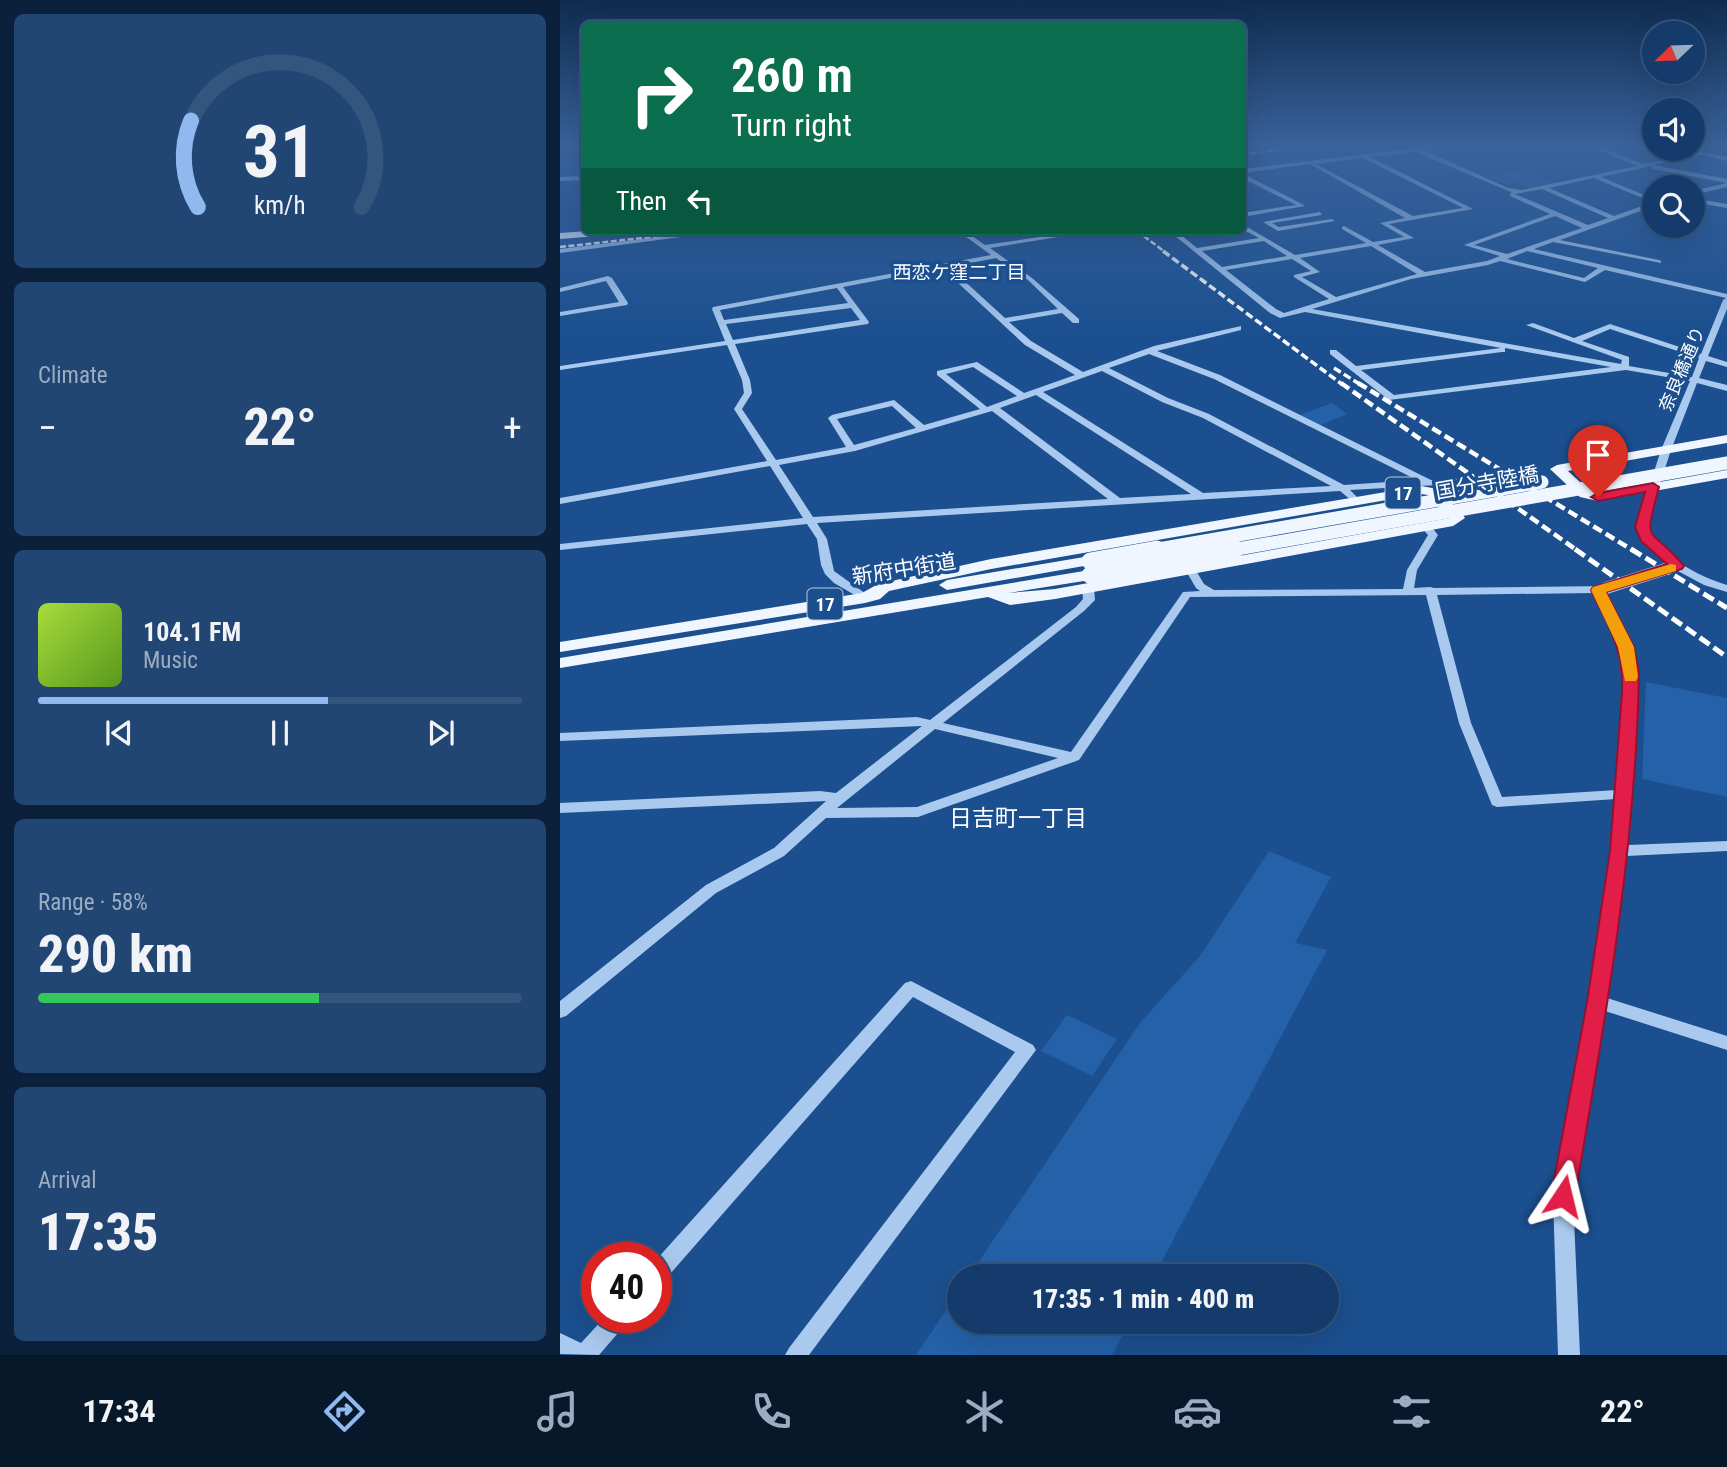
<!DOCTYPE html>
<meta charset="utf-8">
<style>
:root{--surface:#143b6b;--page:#214673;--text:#f1f3f6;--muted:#9dadc1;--line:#33557e;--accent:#90b9f0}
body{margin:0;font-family:"Roboto Condensed","Noto Sans JP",sans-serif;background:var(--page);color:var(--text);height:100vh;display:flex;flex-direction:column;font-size:26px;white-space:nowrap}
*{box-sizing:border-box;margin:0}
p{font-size:23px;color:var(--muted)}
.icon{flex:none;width:38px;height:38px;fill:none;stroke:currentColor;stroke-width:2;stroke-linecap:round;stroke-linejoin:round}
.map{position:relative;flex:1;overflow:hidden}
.details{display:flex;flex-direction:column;gap:14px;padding:14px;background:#0b203b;width:560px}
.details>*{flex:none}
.top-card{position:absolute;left:21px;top:21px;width:665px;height:214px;border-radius:10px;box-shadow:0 7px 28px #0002,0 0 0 2px var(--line);background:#0b6e4f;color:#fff;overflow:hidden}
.needle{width:46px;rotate:247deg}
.fabs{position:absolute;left:1082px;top:21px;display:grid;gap:14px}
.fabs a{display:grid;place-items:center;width:63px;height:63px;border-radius:50%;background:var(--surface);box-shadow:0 7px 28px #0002,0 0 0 2px var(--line);font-size:35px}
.speed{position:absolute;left:21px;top:1242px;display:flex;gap:14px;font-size:35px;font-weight:700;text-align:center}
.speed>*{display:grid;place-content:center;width:91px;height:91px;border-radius:50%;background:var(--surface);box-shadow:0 7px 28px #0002,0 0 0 2px var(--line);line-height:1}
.speed .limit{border:10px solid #d22;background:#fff;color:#111}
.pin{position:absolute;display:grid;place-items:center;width:60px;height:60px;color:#fff;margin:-72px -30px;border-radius:50% 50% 50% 0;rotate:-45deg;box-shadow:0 0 7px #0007}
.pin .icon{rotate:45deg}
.me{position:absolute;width:77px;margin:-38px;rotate:10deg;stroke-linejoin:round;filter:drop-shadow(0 0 5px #0008)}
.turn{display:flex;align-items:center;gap:24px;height:147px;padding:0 35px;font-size:32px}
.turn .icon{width:91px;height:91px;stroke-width:2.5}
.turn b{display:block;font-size:49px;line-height:60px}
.then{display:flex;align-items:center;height:66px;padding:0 35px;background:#0003;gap:14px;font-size:26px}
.big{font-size:52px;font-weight:800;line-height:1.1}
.details .card{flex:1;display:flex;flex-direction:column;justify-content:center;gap:10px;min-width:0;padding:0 24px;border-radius:10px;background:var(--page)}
.details .dial{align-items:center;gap:0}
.dial svg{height:182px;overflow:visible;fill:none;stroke:var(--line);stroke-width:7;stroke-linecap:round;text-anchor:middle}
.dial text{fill:var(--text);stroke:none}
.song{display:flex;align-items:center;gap:21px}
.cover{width:84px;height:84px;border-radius:10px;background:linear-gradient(135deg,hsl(80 70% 55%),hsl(90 70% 35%))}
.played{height:7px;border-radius:4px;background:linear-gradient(90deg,var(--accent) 60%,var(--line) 60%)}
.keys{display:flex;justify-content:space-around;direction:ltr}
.heat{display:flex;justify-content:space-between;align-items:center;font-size:38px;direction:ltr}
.charge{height:10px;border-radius:5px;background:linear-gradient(90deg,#34c759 58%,var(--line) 0)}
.trip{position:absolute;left:387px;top:1264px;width:392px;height:70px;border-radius:35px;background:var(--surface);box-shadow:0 7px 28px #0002,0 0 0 2px var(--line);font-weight:800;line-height:70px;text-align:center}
.dock{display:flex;height:112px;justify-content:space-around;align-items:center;background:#08182b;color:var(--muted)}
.dock .icon{width:49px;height:49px}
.dock .active{color:var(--accent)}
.dock b{font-size:32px;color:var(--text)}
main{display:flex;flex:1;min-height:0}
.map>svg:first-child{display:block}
.green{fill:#2461a8}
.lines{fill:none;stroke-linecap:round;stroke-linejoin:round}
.minor{fill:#a9c9ee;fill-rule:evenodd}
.major{fill:#f0f6ff;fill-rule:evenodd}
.rail-far3{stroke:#fff;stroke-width:2.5;stroke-dasharray:6 2.5;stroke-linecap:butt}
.rail-far2{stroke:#fff;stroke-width:3.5;stroke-dasharray:8 3.5;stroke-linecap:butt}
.rail-far1{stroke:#fff;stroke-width:4.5;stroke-dasharray:10 4.5;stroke-linecap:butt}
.rail{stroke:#fff;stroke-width:5;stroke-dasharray:12 5;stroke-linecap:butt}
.minor-bridge{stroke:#a9c9ee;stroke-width:12}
.major-bridge-far1{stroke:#f0f6ff;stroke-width:13}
.major-bridge{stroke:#f0f6ff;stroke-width:17}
.route{fill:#e11d48;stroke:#92132f;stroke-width:2}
.slow{fill:#f59e0b}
.labels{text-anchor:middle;stroke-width:7;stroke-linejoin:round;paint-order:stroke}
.far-street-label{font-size:18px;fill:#fff;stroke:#1b4f8f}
.far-neighbourhood-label{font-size:19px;fill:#fff;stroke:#1b4f8f}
.shield{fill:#1b4f8f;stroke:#bbcadd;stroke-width:2}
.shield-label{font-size:19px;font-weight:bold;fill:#fff}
.street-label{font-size:21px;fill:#fff;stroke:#1b4f8f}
.neighbourhood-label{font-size:23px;fill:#fff;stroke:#1b4f8f}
</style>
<main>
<section class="details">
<div class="card dial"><svg viewBox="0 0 100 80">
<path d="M14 69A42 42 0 1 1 86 69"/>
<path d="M14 69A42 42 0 0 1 11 31" stroke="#90b9f0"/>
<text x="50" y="56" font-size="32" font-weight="700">31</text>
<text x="50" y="72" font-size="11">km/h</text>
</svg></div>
<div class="card"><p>Climate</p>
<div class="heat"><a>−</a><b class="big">22°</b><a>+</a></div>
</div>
<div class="card">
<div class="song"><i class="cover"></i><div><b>104.1 FM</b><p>Music</p></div></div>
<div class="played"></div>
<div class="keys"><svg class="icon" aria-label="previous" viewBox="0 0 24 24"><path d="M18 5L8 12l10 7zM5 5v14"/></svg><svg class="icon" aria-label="pause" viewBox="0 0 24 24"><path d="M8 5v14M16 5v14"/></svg><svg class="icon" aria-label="next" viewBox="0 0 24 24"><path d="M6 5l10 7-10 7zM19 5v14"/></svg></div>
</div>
<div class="card"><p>Range · 58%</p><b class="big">290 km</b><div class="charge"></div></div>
<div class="card"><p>Arrival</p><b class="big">17:35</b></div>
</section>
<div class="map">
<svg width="1167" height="1355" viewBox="0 0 1167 1355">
<rect width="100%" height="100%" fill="#1b4f8f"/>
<g class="green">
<polygon points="965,170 993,182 969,187 958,182 943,184 924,176"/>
<polygon points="772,403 787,414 759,426 738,416"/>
<polygon points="1086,682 1167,698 1167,797 1082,779"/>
<polygon points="709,851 771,877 735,943 767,950 594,1276 409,1276 580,1023 640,956"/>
<polygon points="507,1015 557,1039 532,1076 481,1051"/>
<polygon points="399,1291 399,1321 570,1321 552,1355 356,1355"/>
</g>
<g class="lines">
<g class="minor">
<path d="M874,146H889L866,151L948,188L962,190L1077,166L1030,146H1038L1083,164L1107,159L1075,146H1083L1114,158L1139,152L1141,155L1094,165L1167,179V183L1093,169L1091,166L1041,177L1094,199V206L1000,240L1099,260L1101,261V263L993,242L974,249L1167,294V309L1148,356L1167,362V367L1146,361L1139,378L1167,385V391L1137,383L1111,450L1086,527C1099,555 1139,577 1167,585V592L1144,585L1116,570H1105L1104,568L1105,566L1109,565L1082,540L1076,527L1101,450L1130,381L1066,370L829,400L770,354V350H776L796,366L941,348L745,312L720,318L710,313L609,231H616L637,248L699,238L682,229V224L735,255L806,243L782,229V227L784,226L813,242L844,237L820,223L845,218L750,164L682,173V169ZM855,152L951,192L950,196L990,214L904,245L940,256L927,261L865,272L818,245L854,238L829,224L913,209L810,157ZM803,158L903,208L853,216L756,164ZM1034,178L1092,202H1093L1054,216L989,188ZM982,189L1048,218L1028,225L955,194ZM995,216L1022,228L947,254L914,245ZM704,241L727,256L662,267L642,251ZM811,246L857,274L776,297L742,277L760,272L740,258ZM967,251L1038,268L1024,278L947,259ZM732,259L751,271L734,275V277L769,299L724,313L716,309L666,270ZM940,261L1025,282L1045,270L1166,298L1163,300L1141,354L1050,324L1014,338L973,323L966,325L1062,360L1061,364L752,309L851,279L928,265ZM1050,329L1139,358L1132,377L1069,366V357L1022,341ZM945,348L1051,367L834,395L801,370L942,352H945Z"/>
<polygon points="682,173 744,205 745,206 682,217 682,213 736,205 682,178"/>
<polygon points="24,176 24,180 0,181 0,177"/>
<polygon points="1167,183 1167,187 1132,195 1132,191"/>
<polygon points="1132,198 1167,204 1167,208 1132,202"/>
<polygon points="760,212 762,215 712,223 719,227 772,219 775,221 718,231 703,222"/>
<polygon points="147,231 166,231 0,253 0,249"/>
<path d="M398,231H405L425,245L520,231L517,234L430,248L472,278L519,319V323H513L502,313L449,322L471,341L523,372L594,346L681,326V330L597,351L660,375L871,480L895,478L900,481L895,484L790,490L802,502L797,505L780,491L257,523L267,539L274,571L309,596L311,598L309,600L305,601L274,583L265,574L261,565L257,539L247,524L0,550V544L243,518L210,466L0,504V498L207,461L174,409L184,393L182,380L167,345L0,370V366L165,341L152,309L153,307L431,255ZM436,258L468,280L498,309L445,318L389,267ZM382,268L465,345L515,375L464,393L417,362L377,371V375L420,409L364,425L334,400L272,415L268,418L286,447L216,460L182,409L192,393L190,380L175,344L308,324L309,322L283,287ZM277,288L288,303L164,320L160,310ZM291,308L300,320L173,340L166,324ZM589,354L654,379L857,480L784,485L649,414L608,398L549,368ZM413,367L457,396L427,407L386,374ZM542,371L602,402L643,418L771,486L643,493L483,392ZM476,395L631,494L560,498L440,408ZM332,406L356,428L294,445L277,419ZM432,411L548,499L253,517L219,465L295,451Z"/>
<polygon points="48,276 52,278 68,303 67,305 0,316 0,312 59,302 46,281 0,292 0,288"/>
<path d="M866,524L870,525L878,535L857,570L854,588L870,587L874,588L1048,586L1050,588L1044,592L1067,639L1076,677L1068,845L1167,841V851L1067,856L1047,998L1167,1036V1050L1045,1011L1013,1196L1020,1355H998L993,1196L1030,1002L1053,851L1056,799L937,807L932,805L899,723L866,595L630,597L519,760L358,817L266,818L224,856L156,893L6,1016L0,1018V1001L146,885L214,848L266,801L0,813V803L260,791L276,793L362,726L0,741V733L357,717L370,720L516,607L523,599L522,588L528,585L534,588L535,600L524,611L383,723L511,752L623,592L640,591L636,588L626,571L627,569H635L644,584L654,590L843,589L847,570L868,535L861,527ZM1034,593C1044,613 1055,632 1060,653C1069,693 1060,748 1057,790L942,797L911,723L877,595ZM375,729L498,758L357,807L277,808Z"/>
<polygon points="351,981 473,1045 476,1050 249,1355 225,1355 229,1348 455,1052 353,997 103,1282 96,1285 96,1260 345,983"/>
<polygon points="44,1318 68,1318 65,1325 39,1355 0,1354 0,1333 21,1343"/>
</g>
<g class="major">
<polygon points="1121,149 1167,157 1167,161"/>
<polygon points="28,231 68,231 63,234 0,239 0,233"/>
<polygon points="1167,435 1167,443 1008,471 1030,491 1038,493 1167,470 1167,478 1038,501 1020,497 990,469 997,465"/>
<polygon points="861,486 878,489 903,515 905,518 893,526 495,599 450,605 428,597 0,668 0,658 530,570 538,575 530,580 448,593 495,589 890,518 868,495 861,494 431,569 329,591 320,599 305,603 0,652 0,642 302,593 318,584 431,559"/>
<polygon points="530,556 538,561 535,564 387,590 379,585 387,580"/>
</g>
<g class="rail-far3">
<polyline points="682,155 744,146"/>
<polyline points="577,231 605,252"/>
<polyline points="0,247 146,231"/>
</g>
<g class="rail-far2">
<polyline points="603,251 783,385"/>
<polyline points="774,368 801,385"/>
</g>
<g class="rail-far1">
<polyline points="781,383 1018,551"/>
<polyline points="798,383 1074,551"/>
</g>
<g class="rail">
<polyline points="1015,549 1167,657"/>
<polyline points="1071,549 1167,608"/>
</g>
<polyline class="minor-bridge" points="1046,588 1109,568"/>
<g class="major-bridge-far1">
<polyline points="587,551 982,482"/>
<polyline points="666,551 1167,463"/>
</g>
<g class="major-bridge">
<polyline points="530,561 597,549"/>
<polyline points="530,575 676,549"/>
</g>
</g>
<linearGradient id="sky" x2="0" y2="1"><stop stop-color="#0f2b4f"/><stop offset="0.43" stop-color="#39639b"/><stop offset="1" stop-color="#39639b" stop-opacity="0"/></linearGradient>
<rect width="1167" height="336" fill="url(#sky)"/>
<path class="route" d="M1093,483L1099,487C1082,549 1090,524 1124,566L1122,569L1046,592L1074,647L1079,672C1076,849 1045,1022 1015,1196L1012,1204L1003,1208L994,1204L991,1196L1027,1002L1050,851L1062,692C1064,649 1049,628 1031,590L1033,587L1107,564L1081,541L1075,527L1085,492L1038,501L1031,497L1038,493Z"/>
<polygon class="slow" points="1111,564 1116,565 1116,571 1046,592 1074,647 1078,677 1076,681 1065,681 1058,647 1031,590 1033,587"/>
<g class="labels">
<g class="far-street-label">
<text transform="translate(1122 369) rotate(-67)" y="6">奈良橋通り</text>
</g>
<g class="far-neighbourhood-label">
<text x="399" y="279">西恋ケ窪二丁目</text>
</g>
<g class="shield">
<rect x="825.5" y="477.5" width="35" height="31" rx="5"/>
<rect x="247.5" y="588.5" width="35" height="31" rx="5"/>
</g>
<g class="shield-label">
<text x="843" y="500">17</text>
<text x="265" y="611">17</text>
</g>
<g class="street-label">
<text transform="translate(927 483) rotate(-10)" y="7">国分寺陸橋</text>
<text transform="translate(344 569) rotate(-9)" y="7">新府中街道</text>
</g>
<g class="neighbourhood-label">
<text x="458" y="826">日吉町一丁目</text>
</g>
</g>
</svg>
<div class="fabs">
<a><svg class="needle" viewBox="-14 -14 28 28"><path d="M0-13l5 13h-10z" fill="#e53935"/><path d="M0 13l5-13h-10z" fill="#9dadc1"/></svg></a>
<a><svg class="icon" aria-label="sound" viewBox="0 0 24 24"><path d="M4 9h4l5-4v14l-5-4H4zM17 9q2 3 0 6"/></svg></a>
<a><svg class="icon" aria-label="search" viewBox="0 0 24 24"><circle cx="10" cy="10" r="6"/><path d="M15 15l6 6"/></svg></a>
</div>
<div class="speed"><div class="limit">40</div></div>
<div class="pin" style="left:1038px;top:497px;background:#d93025"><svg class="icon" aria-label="arrive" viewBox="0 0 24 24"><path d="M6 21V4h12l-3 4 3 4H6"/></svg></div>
<svg class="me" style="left:1003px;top:1196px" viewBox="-20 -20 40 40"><path d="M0-17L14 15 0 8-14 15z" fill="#e11d48" stroke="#fff" stroke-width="4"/></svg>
<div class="trip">17:35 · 1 min · 400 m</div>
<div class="top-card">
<div class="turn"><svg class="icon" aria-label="right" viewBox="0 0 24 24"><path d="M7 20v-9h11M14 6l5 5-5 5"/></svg><div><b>260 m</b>Turn right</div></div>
<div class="then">Then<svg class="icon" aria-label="left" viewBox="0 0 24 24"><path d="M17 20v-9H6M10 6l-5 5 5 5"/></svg></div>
</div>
</div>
</main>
<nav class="dock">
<b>17:34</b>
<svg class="icon active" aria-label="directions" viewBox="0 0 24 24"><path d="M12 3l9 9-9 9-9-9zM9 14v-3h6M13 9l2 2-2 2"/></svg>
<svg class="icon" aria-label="music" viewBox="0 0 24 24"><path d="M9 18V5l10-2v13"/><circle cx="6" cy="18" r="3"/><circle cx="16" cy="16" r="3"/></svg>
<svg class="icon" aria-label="phone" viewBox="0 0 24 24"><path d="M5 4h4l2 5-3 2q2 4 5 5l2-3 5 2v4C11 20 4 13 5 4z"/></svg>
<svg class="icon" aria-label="climate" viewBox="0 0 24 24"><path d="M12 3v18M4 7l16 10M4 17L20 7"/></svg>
<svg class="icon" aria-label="car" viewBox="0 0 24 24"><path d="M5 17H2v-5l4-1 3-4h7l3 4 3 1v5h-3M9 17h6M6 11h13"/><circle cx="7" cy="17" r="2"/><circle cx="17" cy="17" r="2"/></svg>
<svg class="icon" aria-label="filters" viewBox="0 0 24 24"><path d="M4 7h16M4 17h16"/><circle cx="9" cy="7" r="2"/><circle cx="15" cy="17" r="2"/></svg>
<b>22°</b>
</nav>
